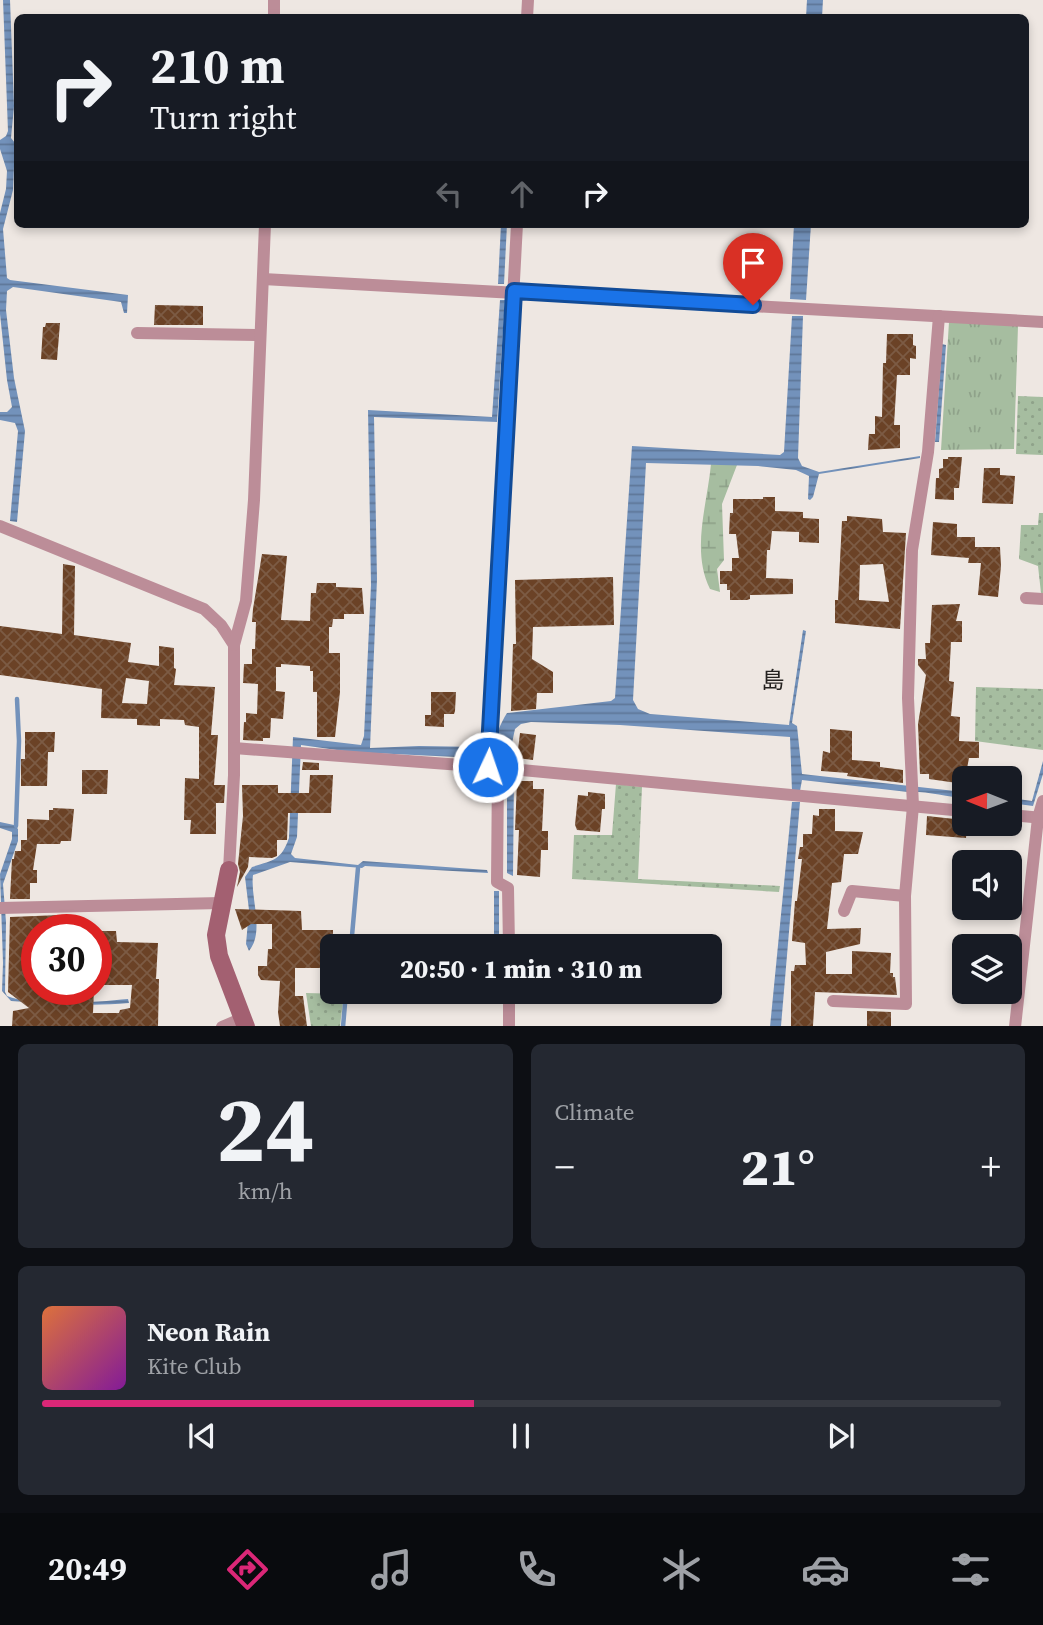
<!DOCTYPE html>
<meta charset="utf-8">
<style>
:root{--surface:#171b24;--page:#242831;--text:#f1f3f6;--muted:#9ea1a6;--line:#363941;--accent:#db2777}
body{margin:0;font-family:"Source Serif 4","Noto Sans JP",serif;background:var(--page);color:var(--text);height:100vh;display:flex;flex-direction:column;font-size:26px;white-space:nowrap}
*{box-sizing:border-box;margin:0}
p{font-size:23px;color:var(--muted)}
.icon{flex:none;width:38px;height:38px;fill:none;stroke:currentColor;stroke-width:2;stroke-linecap:round;stroke-linejoin:round}
.map{position:relative;height:1026px;overflow:hidden}
.side{display:flex;flex-direction:column;gap:18px;padding:18px;background:#0d0f14;flex:1}
.side>*{flex:none}
.banner{position:absolute;left:14px;top:14px;width:1015px;height:214px;border-radius:10px;box-shadow:0 4px 10px #0003;background:#171b24;color:var(--text);overflow:hidden}
.needle{width:46px;rotate:271deg}
.fabs{position:absolute;left:952px;top:766px;display:grid;gap:14px}
.fabs a{display:grid;place-items:center;width:70px;height:70px;border-radius:10px;background:var(--surface);box-shadow:0 4px 10px #0003;font-size:35px}
.speed{position:absolute;left:21px;top:914px;display:flex;gap:14px;font-size:35px;font-weight:700;text-align:center}
.speed>*{display:grid;place-content:center;width:91px;height:91px;border-radius:50%;background:var(--surface);box-shadow:0 4px 10px #0003;line-height:1}
.speed .limit{border:10px solid #d22;background:#fff;color:#111}
.pin{position:absolute;display:grid;place-items:center;width:60px;height:60px;color:#fff;margin:-72px -30px;border-radius:50% 50% 50% 0;rotate:-45deg;box-shadow:0 0 7px #0007}
.pin .icon{rotate:45deg}
.me{position:absolute;width:77px;margin:-38px;rotate:3deg;stroke-linejoin:round;filter:drop-shadow(0 0 5px #0008)}
.turn{display:flex;align-items:center;gap:24px;height:147px;padding:0 21px;font-size:32px}
.turn .icon{width:91px;height:91px;stroke-width:2.5}
.turn b{display:block;font-size:49px;line-height:60px}
.lanes{display:flex;align-items:center;height:66px;padding:0 21px;background:#0003;justify-content:center;gap:35px;direction:ltr}
.lanes .off{opacity:.35}
.big{font-size:52px;font-weight:800;line-height:1.1}
.side .widget{flex:1;display:flex;flex-direction:column;justify-content:center;gap:10px;min-width:0;padding:0 24px;border-radius:10px;background:var(--page)}
.side .dial{align-items:center;gap:0}
.dial b{font-size:91px;line-height:1}
.song{display:flex;align-items:center;gap:21px}
.cover{width:84px;height:84px;border-radius:10px;background:linear-gradient(135deg,hsl(20 70% 55%),hsl(290 70% 35%))}
.played{height:7px;border-radius:4px;background:linear-gradient(90deg,var(--accent) 45%,var(--line) 45%)}
.keys{display:flex;justify-content:space-around;direction:ltr}
.heat{display:flex;justify-content:space-between;align-items:center;font-size:38px;direction:ltr}
.side .tiles{flex:1;display:grid;gap:18px;grid-template-columns:1fr 1fr}
.widget:last-child{grid-column:span 2}
.trip{position:absolute;left:320px;top:934px;width:402px;height:70px;border-radius:10px;background:var(--surface);box-shadow:0 4px 10px #0003;font-weight:800;line-height:70px;text-align:center}
.tabs{display:flex;height:112px;justify-content:space-around;align-items:center;background:#090b0e;color:var(--muted)}
.tabs .icon{width:49px;height:49px}
.tabs .active{color:var(--accent)}
.tabs b{font-size:32px;color:var(--text)}
.map>svg:first-child{display:block}
.grass{fill:url(#grass-dots)}
.wetland{fill:url(#wetland-marsh)}
.park{fill:url(#park-tufts)}
.water{fill:url(#water-rules)}
.lines{fill:none;stroke-linecap:round;stroke-linejoin:round}
.stream{stroke:#7392bb;stroke-width:4.5}
.building{fill:url(#building-cross-hatch);fill-rule:evenodd}
.street{stroke:#bc8d98;stroke-width:12}
.secondary{stroke:#a36071;stroke-width:18}
.route-casing{stroke:#114b97;stroke-width:18}
.route{stroke:#1a73e8;stroke-width:12}
.labels{text-anchor:middle;stroke-width:7;stroke-linejoin:round;paint-order:stroke}
.neighbourhood-label{font-size:23px;fill:#252220;stroke:#eee7e2}
</style>
<div class="map">
<svg width="1043" height="1027" viewBox="0 0 1043 1027">
<defs>
<pattern id="grass-dots" width="8" height="8" patternUnits="userSpaceOnUse" patternTransform="scale(1.75)"><rect width="8" height="8" fill="#a6bda0"/><path d="M2 2h.1M6 6h.1" fill="none" stroke="#8fa28a" stroke-width="1.8" stroke-linecap="round"/></pattern>
<pattern id="wetland-marsh" width="20" height="14" patternUnits="userSpaceOnUse" patternTransform="scale(1.75)"><rect width="20" height="14" fill="#a6bda0"/><path d="M1 5h8M5 5V1M11 12h8M15 12V8" fill="none" stroke="#8fa28a"/></pattern>
<pattern id="park-tufts" width="24" height="20" patternUnits="userSpaceOnUse" patternTransform="scale(1.75)"><rect width="24" height="20" fill="#a6bda0"/><path d="M3 7l-1-3M5 7V3M7 7l1-3M15 17l-1-3M17 17v-4M19 17l1-3" fill="none" stroke="#8fa28a"/></pattern>
<pattern id="water-rules" width="6" height="5" patternUnits="userSpaceOnUse" patternTransform="scale(1.75)"><rect width="6" height="5" fill="#7392bb"/><path d="M0 2.5h6" fill="none" stroke="#5e7798"/></pattern>
<pattern id="building-cross-hatch" width="8" height="8" patternUnits="userSpaceOnUse" patternTransform="scale(1.75)"><rect width="8" height="8" fill="#6b4226"/><path d="M0 0l8 8M0 8l8-8" fill="none" stroke="#7c5b44"/></pattern>
</defs>
<rect width="100%" height="100%" fill="#eee7e2"/>
<g class="grass">
<polygon points="1018,396 1043,397 1043,455 1016,454"/>
<polygon points="1039,513 1043,513 1043,593 1041,593 1038,566 1019,559 1021,525 1038,525"/>
<polygon points="976,687 1043,689 1043,750 975,741"/>
<polygon points="616,784 642,787 638,879 780,886 779,892 572,879 574,835 612,835"/>
<polygon points="306,993 344,994 340,1026 311,1026"/>
</g>
<path class="wetland" d="M711,464L737,465L722,504L724,560L717,569L720,592L710,589C691,550 707,506 711,464Z"/>
<polygon class="park" points="949,322 1018,326 1014,449 941,450"/>
<g class="water">
<polygon points="3,0 10,0 14,106 11,138 15,143 13,190 3,229 7,278 10,280 128,295 127,313 124,313 121,302 13,287 7,291 6,310 14,378 25,431 17,522 10,521 18,431 15,423 0,420 0,412 7,412 12,407 7,380 0,314 0,213 6,189 7,171 0,149 0,140 6,136 8,131"/>
<polygon points="807,0 823,0 822,17 806,17"/>
<polygon points="501,224 507,224 504,284 498,284"/>
<polygon points="794,224 811,224 806,300 790,299"/>
<path d="M500,300H505L497,422L374,417L377,579L370,748L419,746L480,747L478,758L351,752L301,745L297,837L291,854L295,858L358,865L363,861L487,870L488,873L365,866L362,868L290,862L253,875C250,897 265,932 249,951L246,944L249,910L245,877L252,867C273,860 281,861 289,838L293,737L361,745L364,736L371,585L368,410L492,417Z"/>
<path d="M792,316H803L798,458L802,466L819,472L920,456V458L819,474L813,497L810,500L808,499L809,476L796,470L758,466L646,463L633,700L638,709L650,714L789,725L803,630L806,631L792,723L797,726L802,774L964,792V798C949,797 920,790 908,792L802,780L800,791H792L790,737L620,725L531,722L521,724L515,729C512,744 507,760 514,775L513,876L507,873V764L499,763C492,745 497,729 507,713L611,701L615,698L632,446L780,455L784,452Z"/>
<polygon points="942,344 946,345 939,442 935,442"/>
<polygon points="1043,761 1043,774 1033,806 1010,803 1010,798 1032,801"/>
<polygon points="792,802 800,802 781,1026 770,1027"/>
<path d="M0,822L14,825L18,829V841L3,884L6,922L5,992L7,996C34,1007 98,1002 128,999L129,1003C89,1007 51,1003 11,1001L2,991L3,963L0,874L12,839V832L0,828Z"/>
<rect x="494" y="891" width="5" height="56"/>
</g>
<g class="lines">
<g class="stream">
<polyline points="16,826 19,741 17,699"/>
<polyline points="351,947 358,868"/>
<polyline points="343,1027 346,992"/>
</g>
</g>
<g class="building">
<polygon points="155,305 203,306 203,325 154,325"/>
<polygon points="46,323 60,323 57,360 41,359 43,327 45,327"/>
<polygon points="887,334 913,334 913,345 916,346 916,359 910,358 910,375 897,375 894,425 900,425 900,448 868,450 869,434 875,434 875,416 882,417 883,363 886,363"/>
<polygon points="948,457 962,457 959,488 954,488 954,500 935,499 936,478 939,478 939,469 943,468 943,459 948,459"/>
<polygon points="984,468 1000,468 1000,475 1015,476 1013,504 982,503"/>
<polygon points="763,497 775,497 775,511 803,512 803,518 819,519 819,543 799,542 799,532 772,531 770,550 767,550 766,578 793,579 793,594 750,595 750,599 747,600 730,600 730,590 727,590 727,584 720,584 720,571 732,571 732,558 739,558 736,534 729,534 730,513 733,513 733,499 763,499"/>
<path d="M847,516L882,519L883,532L906,533L900,629L835,623V600H838L842,521H847ZM883,564L889,602L859,600L860,565Z"/>
<polygon points="933,522 957,524 957,537 975,537 975,547 1000,547 1001,566 998,597 978,595 981,563 968,563 969,558 931,555"/>
<polygon points="262,554 287,556 281,620 310,621 311,593 316,593 317,583 336,583 336,587 362,588 364,614 344,614 344,619 333,619 332,627 329,627 329,653 340,653 340,692 335,737 317,737 317,692 313,692 313,671 310,671 310,666 281,664 281,667 276,667 276,691 285,692 283,719 271,718 270,738 263,738 263,741 243,740 244,722 246,722 246,713 257,714 258,684 243,683 244,664 252,664 252,649 255,649 256,622 252,622 253,609"/>
<path d="M63,564L75,566L74,635L131,643L128,662L159,666V646L174,648V668L176,669L174,685L215,687L211,735H218L214,785H225L224,803H216V834H190L191,820H184L185,778L199,779V727L185,725L184,720L160,719V726L137,725V719L101,718L102,689L0,675V626L62,634ZM126,678L149,681L147,704L122,703Z"/>
<polygon points="613,577 614,625 533,627 532,659 553,672 553,693 537,693 536,709 511,711 513,644 516,644 515,580"/>
<polygon points="960,604 956,621 962,621 962,642 951,642 949,681 954,682 951,716 960,717 959,741 979,742 979,758 969,758 964,784 929,779 929,774 920,774 918,724 926,675 918,665 918,659 926,659 925,643 930,643 932,605"/>
<polygon points="431,692 456,692 455,711 454,714 444,714 444,727 425,726 425,715 431,715"/>
<polygon points="830,729 852,731 852,760 880,762 880,767 903,770 903,783 847,776 848,773 821,771 823,751 830,753"/>
<polygon points="25,732 55,732 54,752 48,752 47,786 21,786 21,759 25,759"/>
<polygon points="520,733 536,735 533,760 517,758"/>
<polygon points="303,762 319,763 319,770 302,770"/>
<polygon points="82,770 108,770 107,794 82,794"/>
<polygon points="310,775 333,775 331,813 288,813 287,840 277,840 277,856 272,858 249,857 248,867 237,887 240,872 238,864 243,816 242,785 278,785 278,793 309,793"/>
<polygon points="517,781 533,781 533,789 544,789 542,831 548,831 548,850 541,850 540,877 517,875 519,830 515,830"/>
<polygon points="588,792 605,794 605,809 602,809 600,832 577,830 575,825 578,795 588,796"/>
<polygon points="53,808 74,809 71,841 61,841 60,844 37,844 33,870 37,870 37,883 30,883 30,899 10,899 12,859 14,859 15,851 21,851 21,840 27,840 27,819 49,820 49,810 53,810"/>
<polygon points="819,809 835,809 835,831 863,832 858,854 844,854 841,882 832,883 827,929 861,928 860,944 826,952 826,974 852,974 852,951 891,953 890,973 893,973 893,977 895,977 897,995 815,992 813,1026 791,1026 791,971 794,971 795,965 806,965 805,943 792,941 795,901 797,901 802,859 798,859 800,847 803,847 803,834 812,834 813,815 819,816"/>
<polygon points="927,816 964,820 964,824 967,824 966,838 926,835"/>
<polygon points="235,909 301,911 302,930 333,930 332,968 295,968 295,996 303,996 307,1026 280,1026 278,1012 280,981 261,980 258,975 258,966 267,966 268,949 272,949 272,924 251,924 242,930"/>
<polygon points="60,915 60,929 37,929 37,989 94,989 93,1013 119,1013 120,1010 130,1008 132,985 96,985 96,942 103,942 102,931 116,931 117,942 158,943 156,979 159,979 158,1026 12,1026 13,1011 29,1008 8,992 10,917"/>
<polygon points="867,1011 891,1012 891,1026 867,1026"/>
</g>
<g class="lines">
<g class="street">
<polyline points="274,18 274,0"/>
<polyline points="527,18 528,0"/>
<polyline points="263,279 1043,322"/>
<polyline points="137,333 260,335"/>
<polyline points="0,526 204,609 221,625 234,645 234,775 229,870"/>
<polyline points="1026,598 1043,599"/>
<polyline points="234,645 246,601 254,500 265,224"/>
<polyline points="234,748 488,767 964,811"/>
<polyline points="488,767 517,224"/>
<polyline points="498,768 497,882 508,888 509,947"/>
<polyline points="1010,815 1043,818"/>
<polyline points="0,908 221,903"/>
<polyline points="844,911 852,891 905,896"/>
<polyline points="509,992 509,1027"/>
<polyline points="833,1001 906,1004 905,896 913,806 908,698 912,550 928,452 939,316"/>
<polyline points="222,1027 243,1018"/>
<polyline points="1015,1027 1038,818 1043,801"/>
</g>
<polyline class="secondary" points="229,870 216,935 219,956 246,1027"/>
</g>
<g class="lines">
<defs>
<polyline id="route" points="488,767 514,291 753,305"/>
</defs>
<use href="#route" class="route-casing"/>
<use href="#route" class="route"/>
</g>
<g class="labels">
<g class="neighbourhood-label">
<text x="773" y="688">島</text>
</g>
</g>
</svg>
<div class="fabs">
<a><svg class="needle" viewBox="-14 -14 28 28"><path d="M0-13l5 13h-10z" fill="#e53935"/><path d="M0 13l5-13h-10z" fill="#9ea1a6"/></svg></a>
<a><svg class="icon" aria-label="sound" viewBox="0 0 24 24"><path d="M4 9h4l5-4v14l-5-4H4zM17 9q2 3 0 6"/></svg></a>
<a><svg class="icon" aria-label="layers" viewBox="0 0 24 24"><path d="M12 4l9 5-9 5-9-5zM3 14l9 5 9-5"/></svg></a>
</div>
<div class="speed"><div class="limit">30</div></div>
<div class="pin" style="left:753px;top:305px;background:#d93025"><svg class="icon" aria-label="arrive" viewBox="0 0 24 24"><path d="M6 21V4h12l-3 4 3 4H6"/></svg></div>
<svg class="me" style="left:488px;top:767px" viewBox="-20 -20 40 40"><circle r="17" fill="#1a73e8" stroke="#fff" stroke-width="3"/><path d="M0-11L8 9 0 5-8 9z" fill="#fff"/></svg>
<div class="trip">20:50 · 1 min · 310 m</div>
<div class="banner">
<div class="turn"><svg class="icon" aria-label="right" viewBox="0 0 24 24"><path d="M7 20v-9h11M14 6l5 5-5 5"/></svg><div><b>210 m</b>Turn right</div></div>
<div class="lanes"><svg class="icon off" aria-label="left" viewBox="0 0 24 24"><path d="M17 20v-9H6M10 6l-5 5 5 5"/></svg><svg class="icon off" aria-label="ahead" viewBox="0 0 24 24"><path d="M12 20V5M6 11l6-6 6 6"/></svg><svg class="icon" aria-label="right" viewBox="0 0 24 24"><path d="M7 20v-9h11M14 6l5 5-5 5"/></svg></div>
</div>
</div>
<section class="side">
<div class="tiles">
<div class="widget dial"><b>24</b><p>km/h</p></div>
<div class="widget"><p>Climate</p>
<div class="heat"><a>−</a><b class="big">21°</b><a>+</a></div>
</div>
<div class="widget">
<div class="song"><i class="cover"></i><div><b>Neon Rain</b><p>Kite Club</p></div></div>
<div class="played"></div>
<div class="keys"><svg class="icon" aria-label="previous" viewBox="0 0 24 24"><path d="M18 5L8 12l10 7zM5 5v14"/></svg><svg class="icon" aria-label="pause" viewBox="0 0 24 24"><path d="M8 5v14M16 5v14"/></svg><svg class="icon" aria-label="next" viewBox="0 0 24 24"><path d="M6 5l10 7-10 7zM19 5v14"/></svg></div>
</div>
</div>
</section>
<nav class="tabs">
<b>20:49</b>
<svg class="icon active" aria-label="directions" viewBox="0 0 24 24"><path d="M12 3l9 9-9 9-9-9zM9 14v-3h6M13 9l2 2-2 2"/></svg>
<svg class="icon" aria-label="music" viewBox="0 0 24 24"><path d="M9 18V5l10-2v13"/><circle cx="6" cy="18" r="3"/><circle cx="16" cy="16" r="3"/></svg>
<svg class="icon" aria-label="phone" viewBox="0 0 24 24"><path d="M5 4h4l2 5-3 2q2 4 5 5l2-3 5 2v4C11 20 4 13 5 4z"/></svg>
<svg class="icon" aria-label="climate" viewBox="0 0 24 24"><path d="M12 3v18M4 7l16 10M4 17L20 7"/></svg>
<svg class="icon" aria-label="car" viewBox="0 0 24 24"><path d="M5 17H2v-5l4-1 3-4h7l3 4 3 1v5h-3M9 17h6M6 11h13"/><circle cx="7" cy="17" r="2"/><circle cx="17" cy="17" r="2"/></svg>
<svg class="icon" aria-label="filters" viewBox="0 0 24 24"><path d="M4 7h16M4 17h16"/><circle cx="9" cy="7" r="2"/><circle cx="15" cy="17" r="2"/></svg>
</nav>
